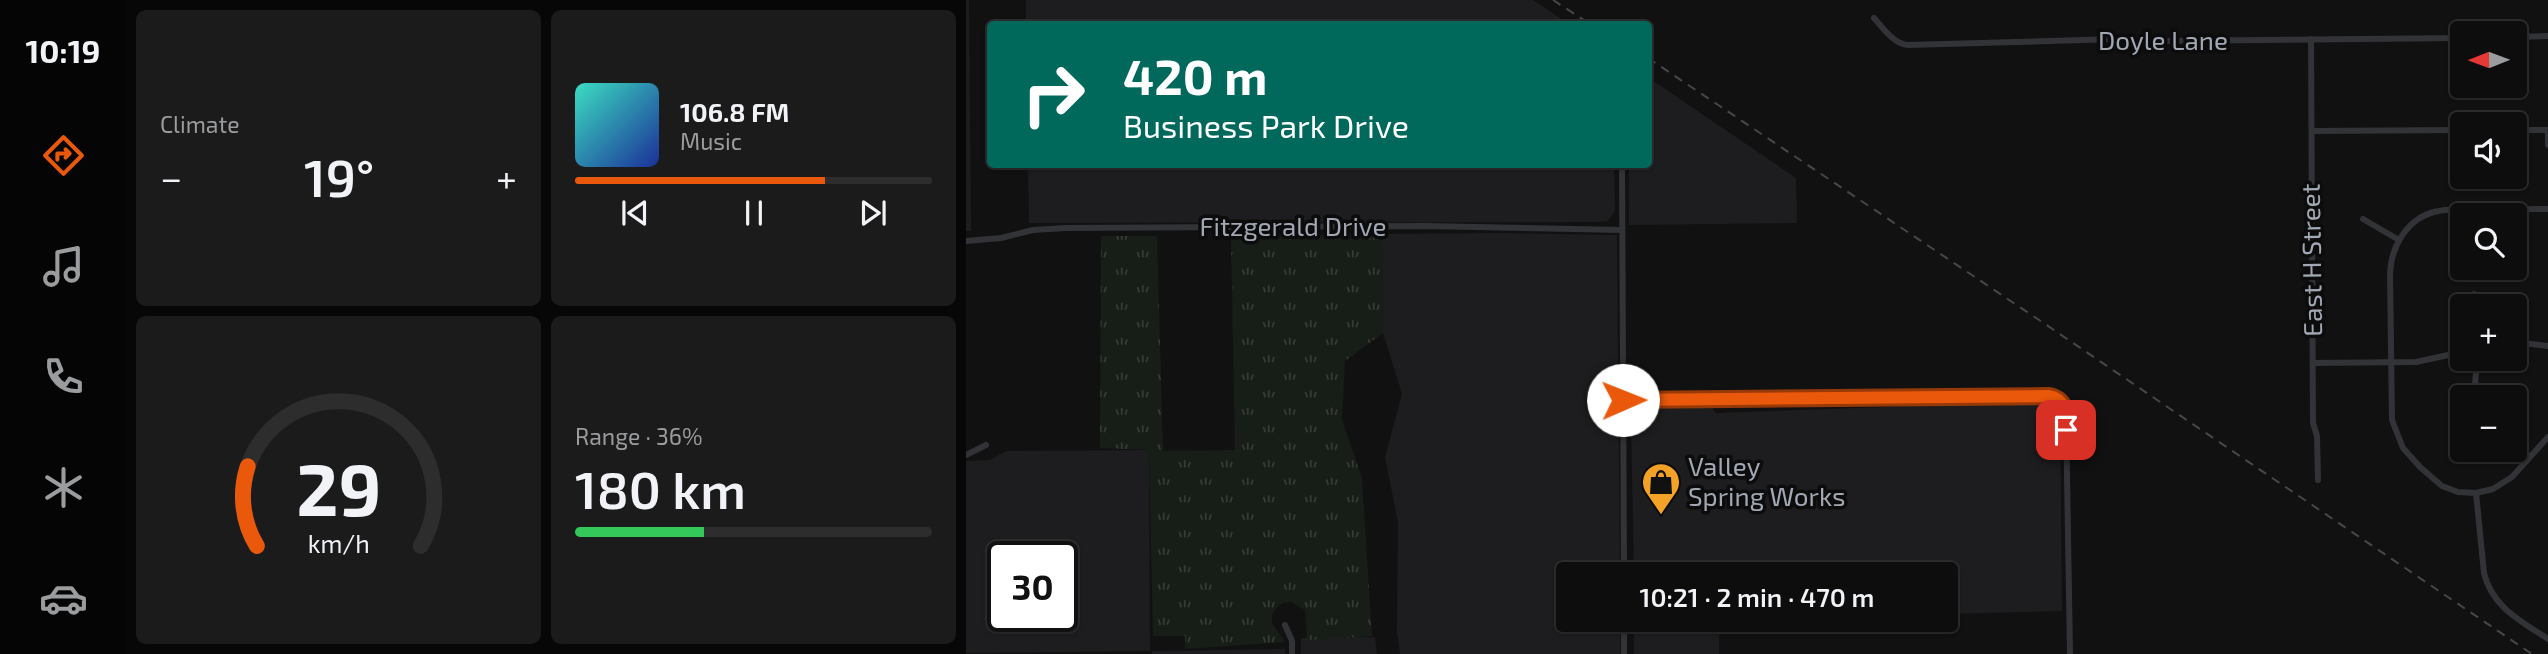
<!DOCTYPE html>
<meta charset="utf-8">
<style>
:root{--surface:#0d0d0e;--page:#1b1b1c;--text:#f1f3f6;--muted:#9a9c9e;--line:#2d2d2e;--accent:#ea580c}
body{margin:0;font-family:"Exo 2",sans-serif;background:var(--page);color:var(--text);height:100vh;display:flex;flex-direction:column;font-size:26px;white-space:nowrap}
*{box-sizing:border-box;margin:0}
p{font-size:23px;color:var(--muted)}
.icon{flex:none;width:38px;height:38px;fill:none;stroke:currentColor;stroke-width:2;stroke-linecap:round;stroke-linejoin:round}
.map{position:relative;flex:1;overflow:hidden}
.details{display:flex;flex-direction:column;gap:10px;padding:10px;background:#070708;width:840px}
.details>*{flex:none}
.hud{position:absolute;left:21px;top:21px;width:665px;height:147px;border-radius:7px;box-shadow:0 2px 5px #0004,0 0 0 2px var(--line);background:#00695c;color:#fff;overflow:hidden}
.needle{width:46px;rotate:269deg}
.buttons{position:absolute;left:1484px;top:21px;display:grid;gap:14px}
.buttons a{display:grid;place-items:center;width:77px;height:77px;border-radius:7px;background:var(--surface);box-shadow:0 2px 5px #0004,0 0 0 2px var(--line);font-size:35px}
.speed{position:absolute;left:21px;top:541px;display:flex;gap:14px;font-size:35px;font-weight:700;text-align:center}
.speed>*{display:grid;place-content:center;width:91px;height:91px;border-radius:50%;background:var(--surface);box-shadow:0 2px 5px #0004,0 0 0 2px var(--line);line-height:1}
.speed .limit{border:4px solid #111;border-radius:10px;background:#fff;color:#111}
.pin{position:absolute;display:grid;place-items:center;width:60px;height:60px;color:#fff;margin:-30px;border-radius:14px;box-shadow:0 4px 10px #0006}
.me{position:absolute;width:77px;margin:-38px;rotate:89deg;stroke-linejoin:round;filter:drop-shadow(0 0 5px #0008)}
.turn{display:flex;align-items:center;gap:24px;height:147px;padding:0 21px;font-size:32px}
.turn .icon{width:91px;height:91px;stroke-width:2.5}
.turn b{display:block;font-size:49px;line-height:60px}
.big{font-size:52px;font-weight:600;line-height:1.1}
.details .tile{flex:1;display:flex;flex-direction:column;justify-content:center;gap:10px;min-width:0;padding:0 24px;border-radius:10px;background:var(--page)}
.details .dial{align-items:center;gap:0}
.dial svg{height:182px;overflow:visible;fill:none;stroke:var(--line);stroke-width:7;stroke-linecap:round;text-anchor:middle}
.dial text{fill:var(--text);stroke:none}
.song{display:flex;align-items:center;gap:21px}
.cover{width:84px;height:84px;border-radius:10px;background:linear-gradient(135deg,hsl(170 70% 55%),hsl(230 70% 35%))}
.played{height:7px;border-radius:4px;background:linear-gradient(90deg,var(--accent) 70%,var(--line) 70%)}
.keys{display:flex;justify-content:space-around;direction:ltr}
.heat{display:flex;justify-content:space-between;align-items:center;font-size:38px;direction:ltr}
.charge{height:10px;border-radius:5px;background:linear-gradient(90deg,#34c759 36%,var(--line) 0)}
.details .tiles{flex:1;display:grid;gap:10px;grid-template-columns:repeat(2,1fr)}
.trip{position:absolute;left:590px;top:562px;width:402px;height:70px;border-radius:7px;background:var(--surface);box-shadow:0 2px 5px #0004,0 0 0 2px var(--line);font-weight:600;line-height:70px;text-align:center}
main{display:flex;flex:1;min-height:0}
.dock{display:flex;flex-direction:column;width:126px;justify-content:space-around;align-items:center;background:#050506;color:var(--muted)}
.dock .icon{width:49px;height:49px}
.dock .on{color:var(--accent)}
.dock b{font-size:32px;color:var(--text)}
.map>svg:first-child{display:block}
.built{fill:#1d1d1f;fill-rule:evenodd}
.grass{fill:url(#grass-tufts)}
.lines{fill:none;stroke-linecap:round;stroke-linejoin:round}
.street{stroke:#323337;stroke-width:6}
.rail{stroke:#45474c;stroke-width:2;stroke-dasharray:9 7;stroke-linecap:butt}
.route-casing{stroke:#983908;stroke-width:18}
.route{stroke:#ea580c;stroke-width:12}
.labels{text-anchor:middle;stroke-width:7;stroke-linejoin:round;paint-order:stroke}
.street-label{font-size:26px;fill:#a2a8b3;stroke:#0c0c0d}
.poi-label{font-size:26px;fill:#a2a8b3;stroke:#0c0c0d;text-anchor:start}
</style>
<main>
<nav class="dock">
<b>10:19</b>
<svg class="icon on" aria-label="directions" viewBox="0 0 24 24"><path d="M12 3l9 9-9 9-9-9zM9 14v-3h6M13 9l2 2-2 2"/></svg>
<svg class="icon" aria-label="music" viewBox="0 0 24 24"><path d="M9 18V5l10-2v13"/><circle cx="6" cy="18" r="3"/><circle cx="16" cy="16" r="3"/></svg>
<svg class="icon" aria-label="phone" viewBox="0 0 24 24"><path d="M5 4h4l2 5-3 2q2 4 5 5l2-3 5 2v4C11 20 4 13 5 4z"/></svg>
<svg class="icon" aria-label="climate" viewBox="0 0 24 24"><path d="M12 3v18M4 7l16 10M4 17L20 7"/></svg>
<svg class="icon" aria-label="car" viewBox="0 0 24 24"><path d="M5 17H2v-5l4-1 3-4h7l3 4 3 1v5h-3M9 17h6M6 11h13"/><circle cx="7" cy="17" r="2"/><circle cx="17" cy="17" r="2"/></svg>
</nav>
<section class="details">
<div class="tiles">
<div class="tile"><p>Climate</p>
<div class="heat"><a>−</a><b class="big">19°</b><a>+</a></div>
</div>
<div class="tile">
<div class="song"><i class="cover"></i><div><b>106.8 FM</b><p>Music</p></div></div>
<div class="played"></div>
<div class="keys"><svg class="icon" aria-label="previous" viewBox="0 0 24 24"><path d="M18 5L8 12l10 7zM5 5v14"/></svg><svg class="icon" aria-label="pause" viewBox="0 0 24 24"><path d="M8 5v14M16 5v14"/></svg><svg class="icon" aria-label="next" viewBox="0 0 24 24"><path d="M6 5l10 7-10 7zM19 5v14"/></svg></div>
</div>
<div class="tile dial"><svg viewBox="0 0 100 80">
<path d="M14 69A42 42 0 1 1 86 69"/>
<path d="M14 69A42 42 0 0 1 10 34" stroke="#ea580c"/>
<text x="50" y="56" font-size="32" font-weight="700">29</text>
<text x="50" y="72" font-size="11">km/h</text>
</svg></div>
<div class="tile"><p>Range · 36%</p><b class="big">180 km</b><div class="charge"></div></div>
</div>
</section>
<div class="map">
<svg width="1582" height="654" viewBox="0 0 1582 654">
<defs>
<pattern id="grass-tufts" width="24" height="20" patternUnits="userSpaceOnUse" patternTransform="scale(1.75)"><rect width="24" height="20" fill="#171d17"/><path d="M3 7l-1-3M5 7V3M7 7l1-3M15 17l-1-3M17 17v-4M19 17l1-3" fill="none" stroke="#363b36"/></pattern>
</defs>
<rect width="100%" height="100%" fill="#111112"/>
<g class="built">
<polygon points="0,0 3,0 5,231 0,231"/>
<polygon points="60,0 567,0 603,24 60,24"/>
<polygon points="683,78 830,178 831,223 663,225 663,165 682,164"/>
<polygon points="62,165 648,165 649,211 642,221 633,222 63,223"/>
<polygon points="535,233 651,235 654,574 602,574 602,620 654,620 654,654 434,654 431,631 432,522 419,457 436,394 417,333 416,234"/>
<polygon points="1087,401 1094,406 1096,611 980,614 980,574 668,574 665,423 669,412 676,408 746,408 750,413"/>
<path d="M183,450L184,651L0,653V461L24,460L40,451ZM96,556V616H37V556Z"/>
<rect x="668" y="620" width="85" height="34"/>
<polygon points="409,637 411,654 335,654 335,638"/>
<polygon points="319,649 319,654 186,654 186,651"/>
</g>
<polygon class="grass" points="416,234 417,333 379,361 376,420 396,478 406,636 341,640 339,610 325,602 317,603 310,608 306,615 306,623 319,642 219,649 219,636 187,636 183,450 134,448 135,236 191,236 197,451 269,450 265,236"/>
<g class="lines">
<g class="street">
<path d="M908,18C917,28 928,44 942,45L1151,39L1196,41L1496,38"/>
<polyline points="1549,37 1582,36"/>
<polyline points="1345,39 1347,423 1351,436 1352,480"/>
<polyline points="1549,130 1582,130"/>
<polyline points="1582,130 1582,145"/>
<polyline points="1346,131 1496,130"/>
<polyline points="656,164 658,574"/>
<path d="M1582,209C1560,209 1539,209 1517,210C1501,210 1484,208 1468,212C1441,219 1425,247 1424,273L1426,420L1437,448L1454,467L1476,486L1492,492L1510,493L1527,489L1546,477L1582,437"/>
<polyline points="1397,219 1433,240"/>
<polyline points="0,241 35,238 67,230 100,228 459,226 656,230"/>
<polyline points="1504,306 1508,294"/>
<polyline points="1549,342 1582,346"/>
<polyline points="1347,363 1450,362 1496,352"/>
<polyline points="1508,397 1510,372 1508,359"/>
<path d="M657,400L1081,396C1093,397 1098,404 1100,415L1104,654"/>
<polyline points="0,455 20,445"/>
<path d="M1510,493L1518,573C1526,607 1555,621 1582,639"/>
<polyline points="658,620 658,654"/>
<polyline points="319,625 326,641 326,654"/>
</g>
<g class="rail">
<polyline points="587,0 624,24"/>
<polyline points="682,58 1079,324 1566,654"/>
</g>
</g>
<g class="lines">
<defs>
<path id="route" d="M657,400L1082,396C1101,399 1100,414 1100,430"/>
</defs>
<use href="#route" class="route-casing"/>
<use href="#route" class="route"/>
</g>
<defs>
<symbol id="shop-pin" viewBox="-11 -11 22 30"><path d="M0 17L-7.5 6A9.5 9.5 0 1 1 7.5 6Z" fill="#f4a227" stroke="#0c0c0d"/><path d="M-5-2.5h2.3a2.7 3.5 0 0 1 5.4 0H5L5.5 6h-11ZM-1.5-2.5h3a1.5 2.3 0 0 0-3 0Z" fill="#111"/></symbol>
</defs>
<g fill-rule="evenodd">
<use href="#shop-pin" x="673" y="460" width="44" height="60"/>
</g>
<g class="labels">
<g class="street-label">
<text x="1197" y="50">Doyle Lane</text>
<text x="327" y="236">Fitzgerald Drive</text>
<text transform="translate(1346 260) rotate(-91)" y="9">East H Street</text>
</g>
<g class="poi-label">
<text x="722" y="476">Valley<tspan x="722" dy="30">Spring Works</tspan></text>
</g>
</g>
</svg>
<div class="buttons">
<a><svg class="needle" viewBox="-14 -14 28 28"><path d="M0-13l5 13h-10z" fill="#e53935"/><path d="M0 13l5-13h-10z" fill="#9a9c9e"/></svg></a>
<a><svg class="icon" aria-label="sound" viewBox="0 0 24 24"><path d="M4 9h4l5-4v14l-5-4H4zM17 9q2 3 0 6"/></svg></a>
<a><svg class="icon" aria-label="search" viewBox="0 0 24 24"><circle cx="10" cy="10" r="6"/><path d="M15 15l6 6"/></svg></a>
<a>+</a>
<a>−</a>
</div>
<div class="speed"><div class="limit">30</div></div>
<div class="pin" style="left:1100px;top:430px;background:#d93025"><svg class="icon" aria-label="arrive" viewBox="0 0 24 24"><path d="M6 21V4h12l-3 4 3 4H6"/></svg></div>
<svg class="me" style="left:657px;top:400px" viewBox="-20 -20 40 40"><circle r="19" fill="#fff"/><path d="M0-13L10 11 0 6-10 11z" fill="#ea580c"/></svg>
<div class="trip">10:21 · 2 min · 470 m</div>
<div class="hud">
<div class="turn"><svg class="icon" aria-label="right" viewBox="0 0 24 24"><path d="M7 20v-9h11M14 6l5 5-5 5"/></svg><div><b>420 m</b>Business Park Drive</div></div>
</div>
</div>
</main>
